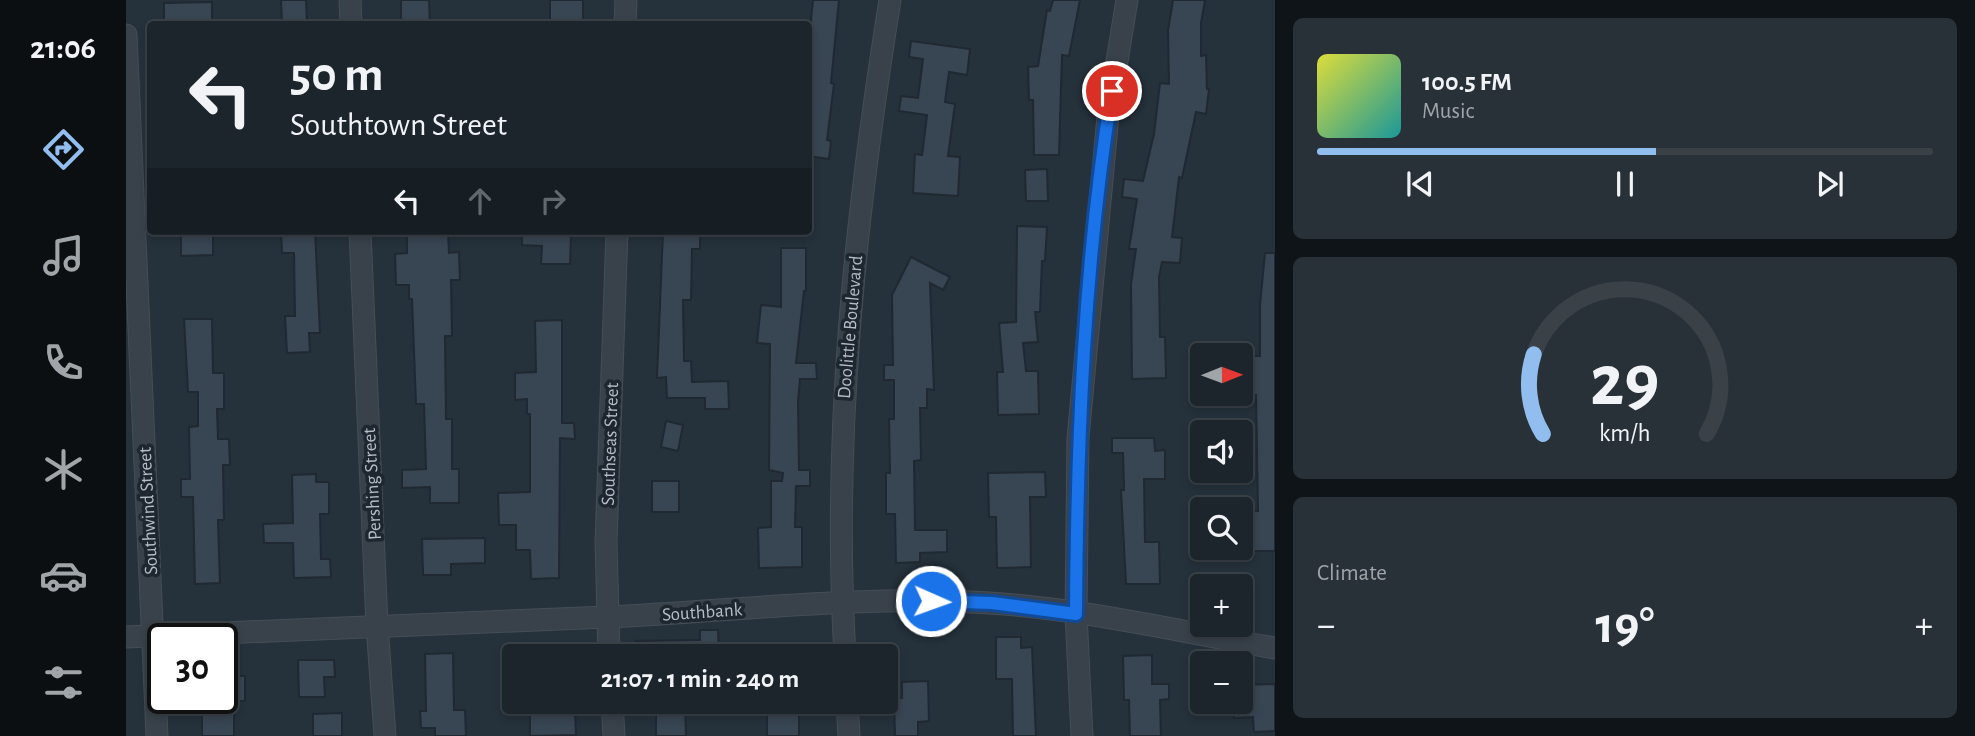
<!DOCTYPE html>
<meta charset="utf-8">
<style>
:root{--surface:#1c252c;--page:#293138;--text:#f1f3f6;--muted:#a0a5a9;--line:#3a4248;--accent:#91beef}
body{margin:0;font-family:"Alegreya Sans",sans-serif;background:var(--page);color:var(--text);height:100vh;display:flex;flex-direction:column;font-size:26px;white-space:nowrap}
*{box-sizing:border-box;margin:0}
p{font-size:23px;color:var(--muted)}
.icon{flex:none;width:38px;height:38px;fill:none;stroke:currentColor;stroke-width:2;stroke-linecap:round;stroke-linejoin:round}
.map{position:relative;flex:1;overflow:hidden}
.side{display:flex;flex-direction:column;gap:18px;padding:18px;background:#0f1418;width:700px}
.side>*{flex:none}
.top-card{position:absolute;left:21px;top:21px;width:665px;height:214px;border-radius:7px;box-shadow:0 4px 10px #0003,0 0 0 2px var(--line);background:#1c252c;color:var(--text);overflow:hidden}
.needle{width:46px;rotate:89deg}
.buttons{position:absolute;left:1064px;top:343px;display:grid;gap:14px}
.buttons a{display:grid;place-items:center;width:63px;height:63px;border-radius:7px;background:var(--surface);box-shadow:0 4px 10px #0003,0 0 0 2px var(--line);font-size:35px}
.speed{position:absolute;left:21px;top:623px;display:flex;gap:14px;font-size:35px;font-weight:700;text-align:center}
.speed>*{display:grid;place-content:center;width:91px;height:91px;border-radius:50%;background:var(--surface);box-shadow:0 4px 10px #0003,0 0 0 2px var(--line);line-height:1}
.speed .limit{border:4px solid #111;border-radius:10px;background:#fff;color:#111}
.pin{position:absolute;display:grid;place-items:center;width:60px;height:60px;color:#fff;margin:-30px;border:4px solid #fff;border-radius:50%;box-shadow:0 2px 7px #0007}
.me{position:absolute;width:77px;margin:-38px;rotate:92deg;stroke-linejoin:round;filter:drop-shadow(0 0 5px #0008)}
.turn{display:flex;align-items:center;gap:24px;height:147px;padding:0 28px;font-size:32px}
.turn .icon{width:91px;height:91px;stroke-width:2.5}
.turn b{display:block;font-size:49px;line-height:60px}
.lanes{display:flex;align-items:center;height:66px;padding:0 28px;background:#0003;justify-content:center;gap:35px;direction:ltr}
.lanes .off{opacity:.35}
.big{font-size:52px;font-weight:600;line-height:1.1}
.side .tile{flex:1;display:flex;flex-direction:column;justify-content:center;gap:10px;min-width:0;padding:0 24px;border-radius:10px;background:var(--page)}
.side .dial{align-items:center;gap:0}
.dial svg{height:182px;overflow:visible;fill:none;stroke:var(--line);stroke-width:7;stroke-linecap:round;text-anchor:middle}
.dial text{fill:var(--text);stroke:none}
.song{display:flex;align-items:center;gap:21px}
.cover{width:84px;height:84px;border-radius:10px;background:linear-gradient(135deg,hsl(60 70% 55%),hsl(180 70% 35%))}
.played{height:7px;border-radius:4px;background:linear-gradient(90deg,var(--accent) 55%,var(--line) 55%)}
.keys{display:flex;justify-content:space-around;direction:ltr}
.heat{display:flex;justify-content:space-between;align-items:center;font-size:38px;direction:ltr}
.trip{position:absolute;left:376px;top:644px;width:396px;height:70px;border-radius:7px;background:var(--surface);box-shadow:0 4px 10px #0003,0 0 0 2px var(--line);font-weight:600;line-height:70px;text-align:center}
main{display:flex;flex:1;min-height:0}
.tabs{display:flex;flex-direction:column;width:126px;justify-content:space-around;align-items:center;background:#0b0f12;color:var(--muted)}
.tabs .icon{width:49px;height:49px}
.tabs .active{color:var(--accent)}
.tabs b{font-size:32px;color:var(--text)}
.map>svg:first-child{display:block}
.building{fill:#384552;stroke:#202932;stroke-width:2}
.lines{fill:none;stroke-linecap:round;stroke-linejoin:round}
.street-casing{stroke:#454e57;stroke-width:23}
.street{stroke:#39424b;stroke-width:21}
.route-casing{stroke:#114b97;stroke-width:18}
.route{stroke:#1a73e8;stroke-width:12}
.labels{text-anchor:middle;stroke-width:7;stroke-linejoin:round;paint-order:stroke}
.street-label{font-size:19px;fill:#b5bdc7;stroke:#1e2730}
</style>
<main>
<nav class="tabs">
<b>21:06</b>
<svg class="icon active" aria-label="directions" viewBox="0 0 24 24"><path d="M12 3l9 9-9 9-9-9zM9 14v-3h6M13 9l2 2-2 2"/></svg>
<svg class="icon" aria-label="music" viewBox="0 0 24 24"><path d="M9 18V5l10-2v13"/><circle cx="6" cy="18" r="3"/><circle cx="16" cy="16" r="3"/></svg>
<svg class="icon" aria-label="phone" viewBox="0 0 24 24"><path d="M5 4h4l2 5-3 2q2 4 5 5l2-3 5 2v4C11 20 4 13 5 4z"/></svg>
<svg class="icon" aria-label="climate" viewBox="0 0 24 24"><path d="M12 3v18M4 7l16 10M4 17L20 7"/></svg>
<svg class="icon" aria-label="car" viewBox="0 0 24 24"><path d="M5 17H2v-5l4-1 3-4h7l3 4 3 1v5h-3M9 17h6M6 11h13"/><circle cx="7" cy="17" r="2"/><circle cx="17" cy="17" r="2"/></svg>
<svg class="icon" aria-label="filters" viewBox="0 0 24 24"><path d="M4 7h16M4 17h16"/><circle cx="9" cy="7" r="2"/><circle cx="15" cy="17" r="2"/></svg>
</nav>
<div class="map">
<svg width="1149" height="736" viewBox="0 0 1149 736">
<rect width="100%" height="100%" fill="#25313b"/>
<g class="building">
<polygon points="155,0 180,0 181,24 156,24"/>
<polygon points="275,0 303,0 304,24 275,24"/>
<rect x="424" y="0" width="33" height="24"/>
<polygon points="687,0 713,0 705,83 708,84 701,140 705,141 703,159 682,156 682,52"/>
<polygon points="927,0 954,0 943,56 936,55 933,155 908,155 907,100 903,100 902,67 912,66 921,10 924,11"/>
<polygon points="1047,0 1079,0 1075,23 1075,56 1080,55 1081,89 1083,89 1080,114 1070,112 1056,178 1053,177 1046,237 1056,238 1054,263 1036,262 1033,277 1034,337 1039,337 1040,378 1006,379 1005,284 1010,249 1003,249 1011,199 996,197 998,179 1017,181 1028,134 1034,83 1043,84 1042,31"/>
<polygon points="86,2 86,24 38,24 38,3"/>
<polygon points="785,41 844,49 841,75 823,72 819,102 829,104 822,156 834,157 832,196 787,193 789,154 796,155 801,115 773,111 775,96 792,98 797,59 783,57"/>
<polygon points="921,169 922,201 900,201 899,170"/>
<polygon points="891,226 921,227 919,261 916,261 914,312 909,312 912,342 897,343 900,371 912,371 913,414 872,415 871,372 877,372 873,323 890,322"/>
<polygon points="55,231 87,231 87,255 55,256"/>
<polygon points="155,231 189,231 194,333 183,333 184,352 161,353 159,316 169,316 168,253 156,253"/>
<polygon points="281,231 322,231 323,253 333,252 334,280 325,280 326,336 319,336 320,419 326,419 326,469 333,469 333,503 304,503 304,487 276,488 276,470 300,469 298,404 290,404 286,299 283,299 283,285 270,285 269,254 281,253"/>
<polygon points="396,231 436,231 436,236 445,236 444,264 415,264 416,246 396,245"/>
<polygon points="537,231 574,231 574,249 566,249 565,300 557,300 558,361 565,361 566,382 602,381 603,409 579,409 579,398 541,398 540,377 531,378"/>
<polygon points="655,248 680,248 680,291 678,291 670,363 690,363 691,379 674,379 672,402 673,470 684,470 684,486 670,486 669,527 676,527 676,567 633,568 632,528 645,527 645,481 656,481 657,473 643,470 644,344 631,343 635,305 655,307"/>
<polygon points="1139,253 1149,253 1149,551 1121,551 1120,511 1132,511 1130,395 1125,395 1125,356 1134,356 1134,305"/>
<polygon points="785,257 824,277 817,290 804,283 808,390 801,389 801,408 794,408 795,460 788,461 789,530 821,530 821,552 794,553 794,562 770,563 769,514 760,514 760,473 764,473 763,419 768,419 768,380 758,380 758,365 767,365 766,295"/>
<polygon points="58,319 86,319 87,373 98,373 98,409 91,409 92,439 103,439 104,465 97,465 98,520 92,520 94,583 69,584 67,497 55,497 55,479 64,479 63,427 72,426 72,392 62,392"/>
<polygon points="436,320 436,423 448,423 449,439 434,438 433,578 405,579 404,550 390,550 390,525 373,525 372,493 404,492 404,414 401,414 401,399 389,400 389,373 410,372 409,321"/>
<polygon points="540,421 557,425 552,451 535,447"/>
<polygon points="986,438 1028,438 1029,451 1039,450 1039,479 1018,479 1019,542 1033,542 1034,584 1000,584 995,490 998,490 997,453 986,453"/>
<polygon points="919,472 920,497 904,497 905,567 871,568 870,517 863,517 862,473"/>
<polygon points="190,474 190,482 203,482 203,514 194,514 195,559 204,559 205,577 168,578 167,543 138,543 137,524 167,523 166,475"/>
<rect x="526" y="481" width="27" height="31"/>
<polygon points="359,538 359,563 325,564 325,575 297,575 296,539"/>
<polygon points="574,630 592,630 593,656 511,656 510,641 574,640"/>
<polygon points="870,637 895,637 895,648 906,647 910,736 887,736 886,679 870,679"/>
<polygon points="327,653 328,710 339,710 340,736 309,736 309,728 295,728 294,711 300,711 299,654"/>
<polygon points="1026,655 1026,684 1043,684 1043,699 1034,700 1035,736 1004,736 1003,700 998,700 997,656"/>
<polygon points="172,660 208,660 209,677 198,677 199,697 173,697"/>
<polygon points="96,676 119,676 119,701 108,701 108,736 76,736 76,698 96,698"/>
<polygon points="802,681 803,721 792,722 792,736 769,736 768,698 776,698 776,682"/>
<polygon points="1149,684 1149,731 1128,732 1127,717 1108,718 1107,702 1115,702 1115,685"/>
<polygon points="641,702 663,702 663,706 673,706 673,736 641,736"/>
<polygon points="530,706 559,706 560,736 530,736"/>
<polygon points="449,710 450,735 404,736 404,711"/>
<polygon points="216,713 216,736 187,736 187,714"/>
</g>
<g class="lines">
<defs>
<g id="street">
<polyline points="224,0 225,24"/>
<polyline points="499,24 500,0"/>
<polyline points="0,35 31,736"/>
<polyline points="234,231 251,625 259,736"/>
<path d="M0,637C160,629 321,625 481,617C608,611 735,595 863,603C959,609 1055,632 1149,648"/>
<polyline points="483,656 480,542 491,231"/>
<path d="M719,656C706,436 729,218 764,0"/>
<polyline points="486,702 488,736"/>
<polyline points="721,702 723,736"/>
<polyline points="956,736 950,614 952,438 982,116 1001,0"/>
</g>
</defs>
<use href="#street" class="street-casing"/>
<use href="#street" class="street"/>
</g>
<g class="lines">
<defs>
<path id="route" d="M805,601L866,603L950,614C951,439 958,263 986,91"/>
</defs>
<use href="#route" class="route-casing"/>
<use href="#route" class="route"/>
</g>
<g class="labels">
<g class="street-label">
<text transform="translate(723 327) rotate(-85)" y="7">Doolittle Boulevard</text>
<text transform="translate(483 444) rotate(-88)" y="7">Southseas Street</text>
<text transform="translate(245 484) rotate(-93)" y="7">Pershing Street</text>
<text transform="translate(21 511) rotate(-93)" y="7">Southwind Street</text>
<text transform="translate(576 611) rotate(-4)" y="7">Southbank</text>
</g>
</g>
</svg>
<div class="buttons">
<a><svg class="needle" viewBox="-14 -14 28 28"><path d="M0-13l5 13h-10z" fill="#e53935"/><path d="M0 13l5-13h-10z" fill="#a0a5a9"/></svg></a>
<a><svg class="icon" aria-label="sound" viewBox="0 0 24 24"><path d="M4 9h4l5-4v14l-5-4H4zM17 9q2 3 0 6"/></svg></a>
<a><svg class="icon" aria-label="search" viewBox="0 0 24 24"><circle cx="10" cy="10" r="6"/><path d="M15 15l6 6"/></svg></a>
<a>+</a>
<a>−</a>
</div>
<div class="speed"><div class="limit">30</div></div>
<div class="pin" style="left:986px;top:91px;background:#d93025"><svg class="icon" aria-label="arrive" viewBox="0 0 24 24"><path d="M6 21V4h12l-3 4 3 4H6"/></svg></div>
<svg class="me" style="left:805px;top:601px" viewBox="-20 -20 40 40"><circle r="17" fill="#1a73e8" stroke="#fff" stroke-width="3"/><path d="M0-11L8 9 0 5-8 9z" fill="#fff"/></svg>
<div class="trip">21:07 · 1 min · 240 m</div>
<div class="top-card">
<div class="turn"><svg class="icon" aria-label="left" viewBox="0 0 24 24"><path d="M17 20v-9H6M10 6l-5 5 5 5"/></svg><div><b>50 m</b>Southtown Street</div></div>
<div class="lanes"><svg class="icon" aria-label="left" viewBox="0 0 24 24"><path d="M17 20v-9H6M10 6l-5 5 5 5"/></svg><svg class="icon off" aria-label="ahead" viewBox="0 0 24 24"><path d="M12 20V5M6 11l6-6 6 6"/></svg><svg class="icon off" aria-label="right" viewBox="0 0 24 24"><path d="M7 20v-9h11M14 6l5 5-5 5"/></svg></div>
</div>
</div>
<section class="side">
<div class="tile">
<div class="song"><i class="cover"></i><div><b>100.5 FM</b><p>Music</p></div></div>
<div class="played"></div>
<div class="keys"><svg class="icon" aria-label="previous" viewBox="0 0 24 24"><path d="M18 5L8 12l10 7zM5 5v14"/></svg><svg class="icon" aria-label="pause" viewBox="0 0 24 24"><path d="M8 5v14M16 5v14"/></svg><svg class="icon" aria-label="next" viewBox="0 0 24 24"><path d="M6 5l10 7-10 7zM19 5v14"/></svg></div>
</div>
<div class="tile dial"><svg viewBox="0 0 100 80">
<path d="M14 69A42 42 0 1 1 86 69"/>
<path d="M14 69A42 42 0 0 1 10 34" stroke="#91beef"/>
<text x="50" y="56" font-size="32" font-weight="700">29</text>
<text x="50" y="72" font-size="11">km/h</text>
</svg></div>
<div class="tile"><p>Climate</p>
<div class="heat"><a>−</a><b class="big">19°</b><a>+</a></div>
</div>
</section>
</main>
